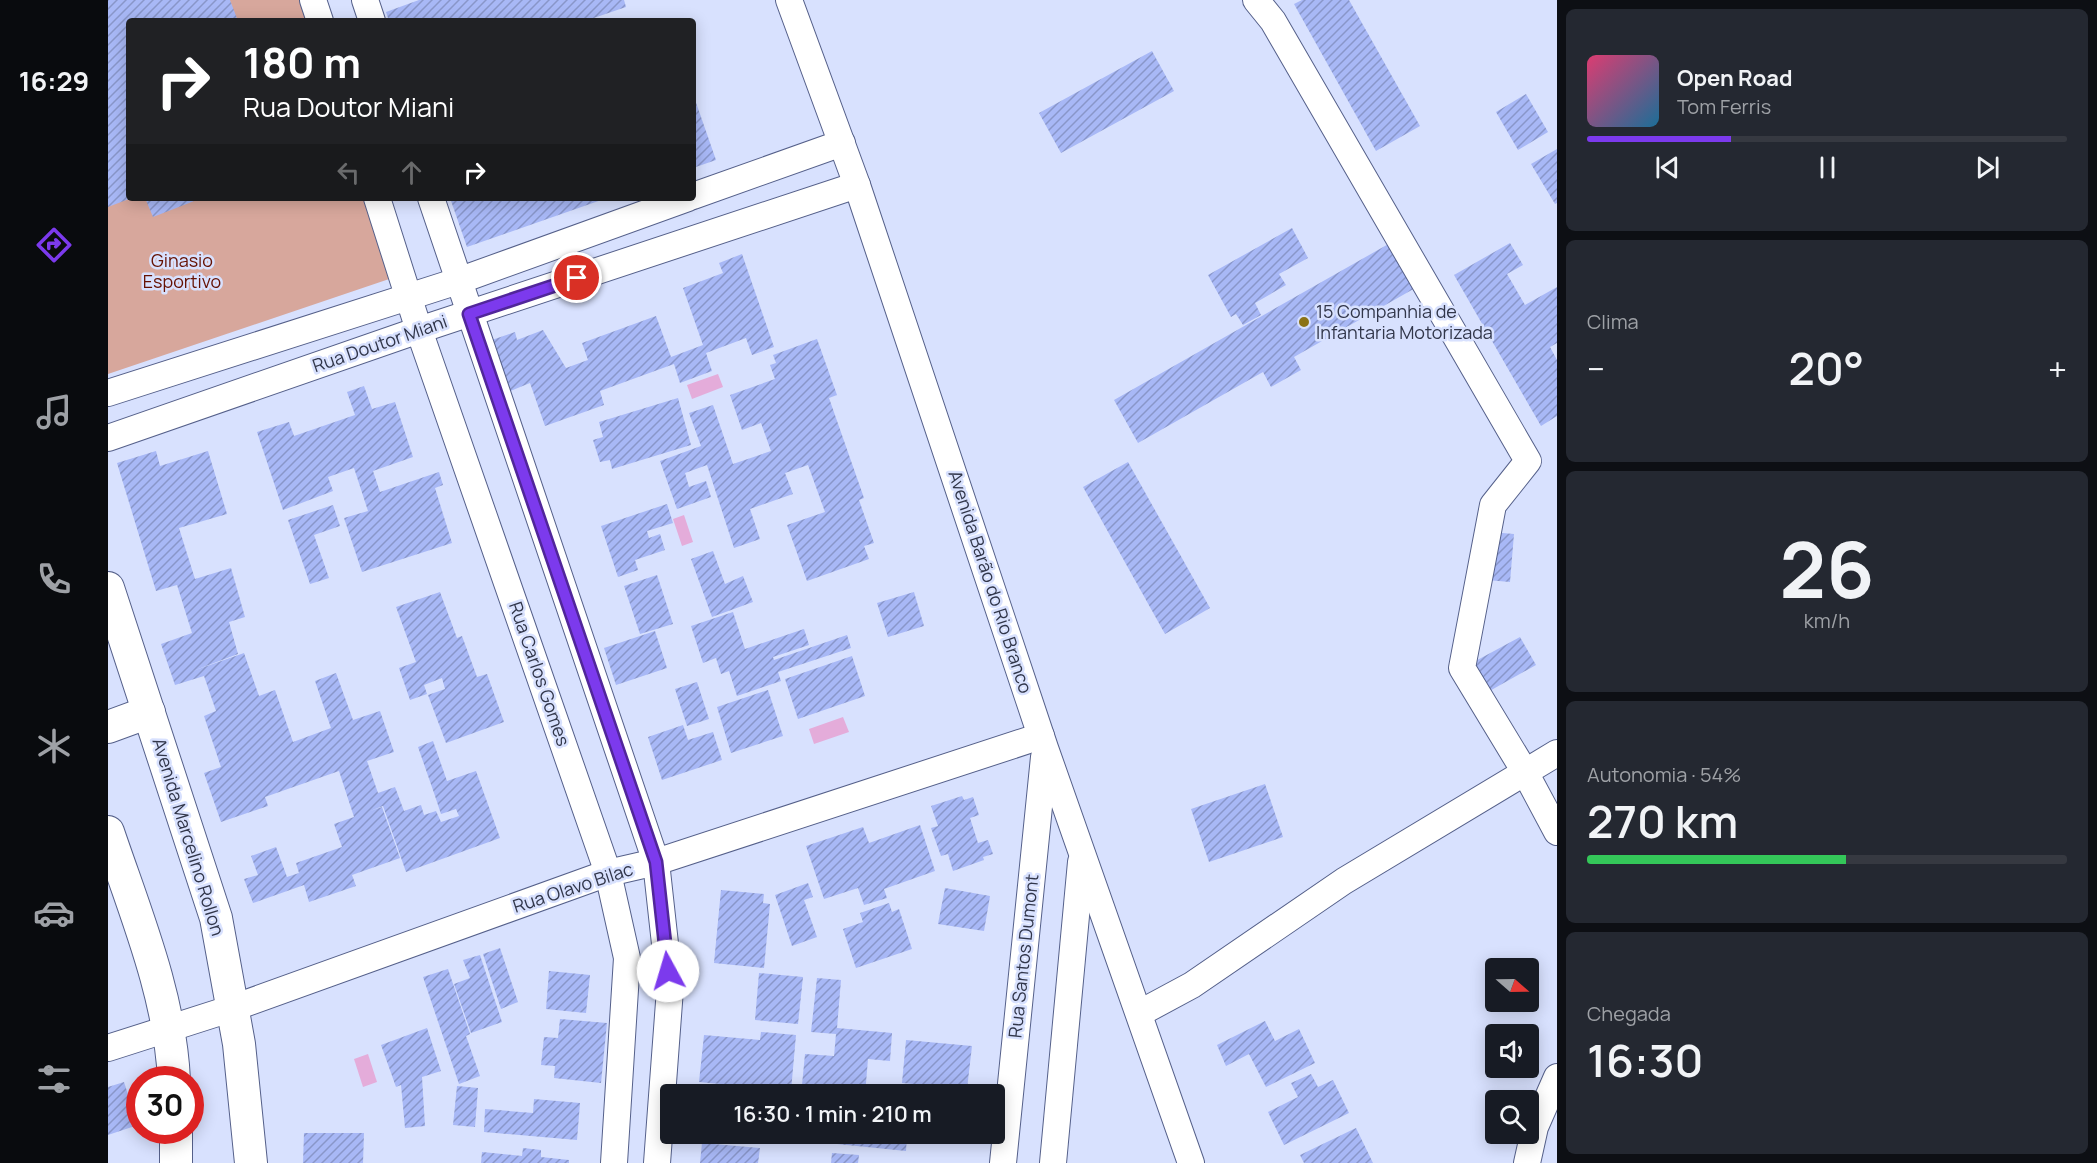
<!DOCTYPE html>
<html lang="pt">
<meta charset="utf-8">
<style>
:root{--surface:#171b24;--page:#242831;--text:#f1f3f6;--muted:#9ea1a6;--line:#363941;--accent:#7c3aed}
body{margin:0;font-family:Manrope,sans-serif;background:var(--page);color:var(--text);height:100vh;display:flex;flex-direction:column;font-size:22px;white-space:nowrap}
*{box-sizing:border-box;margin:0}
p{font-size:20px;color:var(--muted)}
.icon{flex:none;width:33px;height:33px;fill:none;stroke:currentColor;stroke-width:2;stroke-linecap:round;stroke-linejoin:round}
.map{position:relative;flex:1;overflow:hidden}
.sheet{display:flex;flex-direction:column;gap:9px;padding:9px;background:#0d0f14;width:540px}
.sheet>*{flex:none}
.guide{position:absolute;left:18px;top:18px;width:570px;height:183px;border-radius:6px;box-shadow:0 3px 15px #0003;background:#202124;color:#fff;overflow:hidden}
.needle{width:39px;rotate:110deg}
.fabs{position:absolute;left:1377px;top:958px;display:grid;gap:12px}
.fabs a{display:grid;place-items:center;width:54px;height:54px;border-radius:6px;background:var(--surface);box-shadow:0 3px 15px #0003;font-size:30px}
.speed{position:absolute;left:18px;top:1066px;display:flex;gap:12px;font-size:30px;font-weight:700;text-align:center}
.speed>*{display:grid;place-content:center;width:78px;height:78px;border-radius:50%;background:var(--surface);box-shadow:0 3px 15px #0003;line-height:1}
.speed .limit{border:9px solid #d22;background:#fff;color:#111}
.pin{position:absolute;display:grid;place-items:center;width:51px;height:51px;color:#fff;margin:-26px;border:3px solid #fff;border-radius:50%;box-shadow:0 2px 6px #0007}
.me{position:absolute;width:66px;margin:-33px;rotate:354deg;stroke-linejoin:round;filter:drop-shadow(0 0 4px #0008)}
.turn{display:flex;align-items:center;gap:21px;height:126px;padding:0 18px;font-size:27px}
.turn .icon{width:78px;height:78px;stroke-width:2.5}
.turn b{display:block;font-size:42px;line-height:51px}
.lanes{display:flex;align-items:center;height:57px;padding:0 18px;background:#0003;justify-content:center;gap:30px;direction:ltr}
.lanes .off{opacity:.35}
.big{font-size:45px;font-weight:600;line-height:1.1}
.sheet .widget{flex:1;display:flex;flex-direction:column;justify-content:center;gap:9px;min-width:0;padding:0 21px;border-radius:9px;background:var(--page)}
.sheet .dial{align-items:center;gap:0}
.dial b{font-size:78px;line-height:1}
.song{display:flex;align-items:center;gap:18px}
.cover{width:72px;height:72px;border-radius:9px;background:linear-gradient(135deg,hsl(340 70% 55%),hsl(200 70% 35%))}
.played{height:6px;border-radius:3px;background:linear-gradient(90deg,var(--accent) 30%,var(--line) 30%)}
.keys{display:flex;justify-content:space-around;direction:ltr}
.heat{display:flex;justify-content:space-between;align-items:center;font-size:33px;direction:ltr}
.charge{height:9px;border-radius:4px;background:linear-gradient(90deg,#34c759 54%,var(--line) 0)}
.trip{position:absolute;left:552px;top:1084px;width:345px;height:60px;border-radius:6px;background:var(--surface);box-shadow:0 3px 15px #0003;font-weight:600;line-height:60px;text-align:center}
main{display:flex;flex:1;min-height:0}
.dock{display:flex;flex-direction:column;width:108px;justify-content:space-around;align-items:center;background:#090b0e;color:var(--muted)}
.dock .icon{width:42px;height:42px}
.dock .selected{color:var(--accent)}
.dock b{font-size:27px;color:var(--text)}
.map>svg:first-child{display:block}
.green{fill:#d7a79c}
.water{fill:#e4acda}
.building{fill:url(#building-hatch)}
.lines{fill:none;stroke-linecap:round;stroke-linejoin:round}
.minor-casing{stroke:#55608a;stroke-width:28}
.major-casing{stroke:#55608a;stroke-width:34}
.minor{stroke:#fff;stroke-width:26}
.major{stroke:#fff;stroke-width:32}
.route-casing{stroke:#51269a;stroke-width:15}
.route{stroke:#7c3aed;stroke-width:10}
.poi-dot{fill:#8b7215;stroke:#d8e1fe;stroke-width:2}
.labels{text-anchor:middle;stroke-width:5;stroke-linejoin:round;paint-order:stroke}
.park-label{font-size:18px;fill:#651102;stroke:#d8e1fe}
.poi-label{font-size:18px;fill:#31364a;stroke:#d8e1fe;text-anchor:start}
.street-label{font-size:18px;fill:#31364a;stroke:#d8e1fe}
</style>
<main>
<nav class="dock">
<b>16:29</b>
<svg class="icon selected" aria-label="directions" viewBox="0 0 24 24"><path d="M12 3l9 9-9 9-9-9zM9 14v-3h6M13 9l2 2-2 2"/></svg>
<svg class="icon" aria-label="music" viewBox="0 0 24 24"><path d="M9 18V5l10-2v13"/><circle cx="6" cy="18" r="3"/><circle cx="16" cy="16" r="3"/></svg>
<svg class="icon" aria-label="phone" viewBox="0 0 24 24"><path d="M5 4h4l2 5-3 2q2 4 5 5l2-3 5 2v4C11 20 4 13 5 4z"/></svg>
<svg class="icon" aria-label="climate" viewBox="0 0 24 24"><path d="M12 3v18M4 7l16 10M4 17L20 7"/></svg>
<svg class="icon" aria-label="car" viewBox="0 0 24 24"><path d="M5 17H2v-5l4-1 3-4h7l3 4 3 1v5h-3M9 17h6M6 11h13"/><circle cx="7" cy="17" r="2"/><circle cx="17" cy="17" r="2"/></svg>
<svg class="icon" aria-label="filters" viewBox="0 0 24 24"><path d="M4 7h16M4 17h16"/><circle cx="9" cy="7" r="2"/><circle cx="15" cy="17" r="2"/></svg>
</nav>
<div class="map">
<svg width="1449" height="1163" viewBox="0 0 1449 1163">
<defs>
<pattern id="building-hatch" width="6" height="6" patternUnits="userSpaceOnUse" patternTransform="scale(1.5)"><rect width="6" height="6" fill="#a8b8f6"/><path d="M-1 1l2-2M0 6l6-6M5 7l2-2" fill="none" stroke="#8996c9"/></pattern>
</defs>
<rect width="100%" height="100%" fill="#d8e1fe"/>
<polygon class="green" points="0,0 194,0 202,21 21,21 21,198 266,198 293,275 0,374"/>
<g class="water">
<polygon points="610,374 615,387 584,399 579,385"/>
<polygon points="576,515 585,542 574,546 565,519"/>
<polygon points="735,717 741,732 706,744 701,729"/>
<polygon points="260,1054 269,1082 255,1087 246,1059"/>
</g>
<g class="building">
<polygon points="0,0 122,0 130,21 21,21 21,199 0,207"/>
<polygon points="311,0 516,0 518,7 477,21 281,21 278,12"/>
<polygon points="1194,0 1241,0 1312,126 1268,151 1186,4"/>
<polygon points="1044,51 1066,91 953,153 931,113"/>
<polygon points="585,94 608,160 585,168"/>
<polygon points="1418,94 1440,132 1410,150 1388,112"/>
<polygon points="1449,149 1449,203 1447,204 1423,164"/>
<polygon points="37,198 94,198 45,217"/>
<polygon points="342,198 499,198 359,247"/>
<polygon points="1184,228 1200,258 1171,274 1178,285 1147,303 1153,315 1135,325 1128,314 1123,317 1100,275"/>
<polygon points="1284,242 1309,287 1186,357 1193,370 1163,387 1155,372 1030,443 1006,400"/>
<polygon points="1402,243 1415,265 1399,274 1417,305 1449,287 1449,343 1442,347 1449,360 1449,416 1433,426 1346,275"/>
<polygon points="634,254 666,347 644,355 638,338 598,353 604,371 572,383 566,364 492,391 496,405 437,426 422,383 393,395 375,343 407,332 409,340 435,330 458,368 480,360 474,343 548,316 563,357 595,345 575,288 615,273 611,263"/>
<polygon points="709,339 729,395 721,398 756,498 751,500 766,543 756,546 761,559 699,581 679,525 717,512 700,465 677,473 685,494 642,509 652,539 626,548 599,465 577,473 581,487 598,481 603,497 569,509 552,461 593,446 581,413 605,405 625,464 663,451 653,423 634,430 622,395 667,379 662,365 668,363 665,355"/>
<polygon points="256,386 264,409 287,402 305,457 265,471 272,492 331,472 335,485 327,488 344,543 254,572 236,518 260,511 246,468 220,477 225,491 175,510 149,432 181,422 186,436 247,415 239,392"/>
<polygon points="570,398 583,445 504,469 502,460 492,462 485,440 495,437 491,422"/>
<polygon points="48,451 52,466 100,451 119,514 71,528 87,579 123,568 137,617 121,622 130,654 82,672 136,653 151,696 167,690 185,742 223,728 207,681 228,673 245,720 272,711 286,752 259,761 270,793 287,787 296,811 313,805 316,815 328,811 333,822 351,816 348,809 333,814 326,793 310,747 325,741 339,781 368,771 392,838 298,872 275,806 262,811 274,807 292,858 244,875 248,886 201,902 196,885 145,903 136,879 150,875 143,856 168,847 179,877 191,873 188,863 234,847 226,824 246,817 231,771 157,797 160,806 113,822 96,773 113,767 96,716 108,711 96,676 67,685 53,644 84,633 69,585 48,591 9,463"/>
<polygon points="1020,462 1102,608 1057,634 975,487"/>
<polygon points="559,504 565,523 539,531 541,538 552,534 557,550 527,560 530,570 510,577 493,526"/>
<polygon points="225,505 232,526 206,535 221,578 202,584 180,520"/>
<polygon points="1383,532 1406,534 1402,582 1379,580"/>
<polygon points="605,551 617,584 635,576 645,602 604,617 583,559"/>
<polygon points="549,575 565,624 532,634 516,586"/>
<polygon points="332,592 349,638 354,636 369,677 379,674 396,722 338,743 320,695 337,689 334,678 316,685 319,694 302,700 291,668 308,662 288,607"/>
<polygon points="806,592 816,626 780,637 769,603"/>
<polygon points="625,612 637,649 696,629 701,645 665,657 666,660 739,635 743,648 670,672 673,681 629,696 621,671 613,674 608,658 595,663 583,626"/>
<polygon points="547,631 559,668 508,685 496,648"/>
<polygon points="1412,637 1428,665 1378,693 1362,664"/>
<polygon points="744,656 757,696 690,719 677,679"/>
<polygon points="589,682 601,719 579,726 567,689"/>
<polygon points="660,690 675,736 623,753 609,707"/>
<polygon points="575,725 580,740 605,732 614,760 554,780 540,737"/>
<polygon points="1157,784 1175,837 1101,862 1083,809"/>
<polygon points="854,796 856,800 865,797 871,815 862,818 870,843 880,840 885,854 875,857 876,860 845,871 840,854 833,856 823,828 830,826 823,806"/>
<polygon points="812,825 827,871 776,889 779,898 756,905 750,888 716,899 698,846 755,827 761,843"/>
<polygon points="700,883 705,897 696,900 709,937 684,946 667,895"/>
<polygon points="837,888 882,896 876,931 830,924"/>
<polygon points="613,890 656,894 655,903 662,904 656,968 606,963"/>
<polygon points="781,903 784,912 791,909 804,949 748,968 735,929 755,922 752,913"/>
<polygon points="392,948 410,1002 393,1009 375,954"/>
<polygon points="372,955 394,1022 363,1033 346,984 362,978 355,960"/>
<polygon points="340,969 362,1034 358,1036 372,1076 351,1084 315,977"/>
<polygon points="441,971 482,975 478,1013 438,1009"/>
<polygon points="651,973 695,977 690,1024 647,1020"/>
<polygon points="709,978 733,980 729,1028 784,1033 782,1061 760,1059 757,1095 722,1094 723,1088 694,1085 697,1054 726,1056 728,1034 703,1032"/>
<polygon points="452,1019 499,1023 493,1083 446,1078 447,1066 433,1065 436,1037 450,1038"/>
<polygon points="1157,1021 1167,1041 1191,1029 1207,1063 1158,1087 1141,1054 1118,1066 1109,1045"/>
<polygon points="319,1028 333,1071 314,1077 317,1126 297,1128 293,1085 288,1087 273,1045"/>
<polygon points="653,1032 688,1035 683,1091 591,1082 596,1035 652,1040"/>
<polygon points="798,1040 864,1046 859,1089 794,1083"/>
<polygon points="1203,1074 1210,1087 1225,1080 1241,1113 1176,1145 1160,1112 1190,1097 1183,1083"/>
<polygon points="16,1082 30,1125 0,1135 0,1087"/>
<polygon points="349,1086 370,1088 367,1127 345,1125"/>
<polygon points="426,1099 472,1103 469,1140 376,1132 377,1109 425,1113"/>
<polygon points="1248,1128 1265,1163 1196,1163 1192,1155"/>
<polygon points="196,1133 256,1133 255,1163 195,1163"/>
<polygon points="730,1134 799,1134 798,1151 729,1144"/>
<polygon points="594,1143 652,1148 650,1163 592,1163"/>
<polygon points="415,1148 433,1150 433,1157 461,1160 461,1163 373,1163 374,1152 414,1156"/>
<polygon points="724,1153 751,1155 750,1163 723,1163"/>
</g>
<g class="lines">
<defs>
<g id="minor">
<polyline points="205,0 212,21"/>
<polyline points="257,0 264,21"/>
<polyline points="681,0 749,185 937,748 1083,1163"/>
<polyline points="1148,0 1165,21 1420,461 1385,505 1354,668 1417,772 1449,832"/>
<polyline points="585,196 734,143"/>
<polyline points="269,198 311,330 500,873 519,958 506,1163"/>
<polyline points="323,198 548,862 562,989 549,1163"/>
<polyline points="0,393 350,281 580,198"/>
<polyline points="0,438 311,330 749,185"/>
<polyline points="1032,1013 1084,985 1236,881 1449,753"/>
<polyline points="0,1048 125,1008 500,873 548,862 933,736"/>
<polyline points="895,1163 936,757"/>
<polyline points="945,1163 973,862"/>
<polyline points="1419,1163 1427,1127 1449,1077"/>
</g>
<g id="major">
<polyline points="0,588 108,918 131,1044 143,1163"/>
<polyline points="0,727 41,712"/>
<path d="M0,832C27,912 62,995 66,1080"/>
<polyline points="68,1131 68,1163"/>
</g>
</defs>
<use href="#minor" class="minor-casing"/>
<use href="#major" class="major-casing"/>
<use href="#minor" class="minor"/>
<use href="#major" class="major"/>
</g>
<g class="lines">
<defs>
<polyline id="route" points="469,278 361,314 548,862 560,971"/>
</defs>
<use href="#route" class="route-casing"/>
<use href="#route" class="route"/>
</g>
<circle class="poi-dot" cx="1196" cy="322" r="6"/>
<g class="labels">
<g class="park-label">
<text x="74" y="267">Ginasio<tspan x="74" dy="21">Esportivo</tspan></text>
</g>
<g class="poi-label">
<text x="1208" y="318">15 Companhia de<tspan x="1208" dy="21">Infantaria Motorizada</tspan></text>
</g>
<g class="street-label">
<text transform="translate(272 344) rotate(-19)" y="6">Rua Doutor Miani</text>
<text transform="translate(882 582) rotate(72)" y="6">Avenida Barão do Rio Branco</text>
<text transform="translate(431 674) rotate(71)" y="6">Rua Carlos Gomes</text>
<text transform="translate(80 837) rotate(73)" y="6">Avenida Marcelino Rollon</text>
<text transform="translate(465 888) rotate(-18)" y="6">Rua Olavo Bilac</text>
<text transform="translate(916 956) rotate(-84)" y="6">Rua Santos Dumont</text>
</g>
</g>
</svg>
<div class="fabs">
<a><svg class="needle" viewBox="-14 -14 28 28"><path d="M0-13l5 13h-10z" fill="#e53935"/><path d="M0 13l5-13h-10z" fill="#9ea1a6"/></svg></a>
<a><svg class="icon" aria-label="sound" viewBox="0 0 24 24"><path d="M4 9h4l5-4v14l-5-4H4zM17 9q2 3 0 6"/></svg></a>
<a><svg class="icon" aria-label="search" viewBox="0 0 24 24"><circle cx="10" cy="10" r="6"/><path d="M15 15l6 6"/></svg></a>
</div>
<div class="speed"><div class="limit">30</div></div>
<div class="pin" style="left:469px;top:278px;background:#d93025"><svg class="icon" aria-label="arrive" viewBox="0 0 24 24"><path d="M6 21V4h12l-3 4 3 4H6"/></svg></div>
<svg class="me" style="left:560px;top:971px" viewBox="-20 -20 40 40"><circle r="19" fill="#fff"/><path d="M0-13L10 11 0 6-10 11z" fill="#7c3aed"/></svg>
<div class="trip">16:30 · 1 min · 210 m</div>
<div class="guide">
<div class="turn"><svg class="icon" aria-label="right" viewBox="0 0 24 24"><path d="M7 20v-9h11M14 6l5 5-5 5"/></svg><div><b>180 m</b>Rua Doutor Miani</div></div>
<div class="lanes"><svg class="icon off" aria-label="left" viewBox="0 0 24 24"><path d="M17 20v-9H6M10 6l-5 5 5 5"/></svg><svg class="icon off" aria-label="ahead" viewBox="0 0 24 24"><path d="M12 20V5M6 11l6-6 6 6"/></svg><svg class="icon" aria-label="right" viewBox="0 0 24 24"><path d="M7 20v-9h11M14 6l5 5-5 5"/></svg></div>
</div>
</div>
<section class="sheet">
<div class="widget">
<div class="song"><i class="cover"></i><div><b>Open Road</b><p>Tom Ferris</p></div></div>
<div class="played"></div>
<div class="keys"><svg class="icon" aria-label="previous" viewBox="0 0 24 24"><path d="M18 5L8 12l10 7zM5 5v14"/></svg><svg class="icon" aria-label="pause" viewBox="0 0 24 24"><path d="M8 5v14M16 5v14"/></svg><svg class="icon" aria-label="next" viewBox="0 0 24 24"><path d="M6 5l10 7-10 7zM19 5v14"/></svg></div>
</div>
<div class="widget"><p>Clima</p>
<div class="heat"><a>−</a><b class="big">20°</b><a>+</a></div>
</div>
<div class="widget dial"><b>26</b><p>km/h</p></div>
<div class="widget"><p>Autonomia · 54%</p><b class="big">270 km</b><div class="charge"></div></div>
<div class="widget"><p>Chegada</p><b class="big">16:30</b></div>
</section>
</main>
